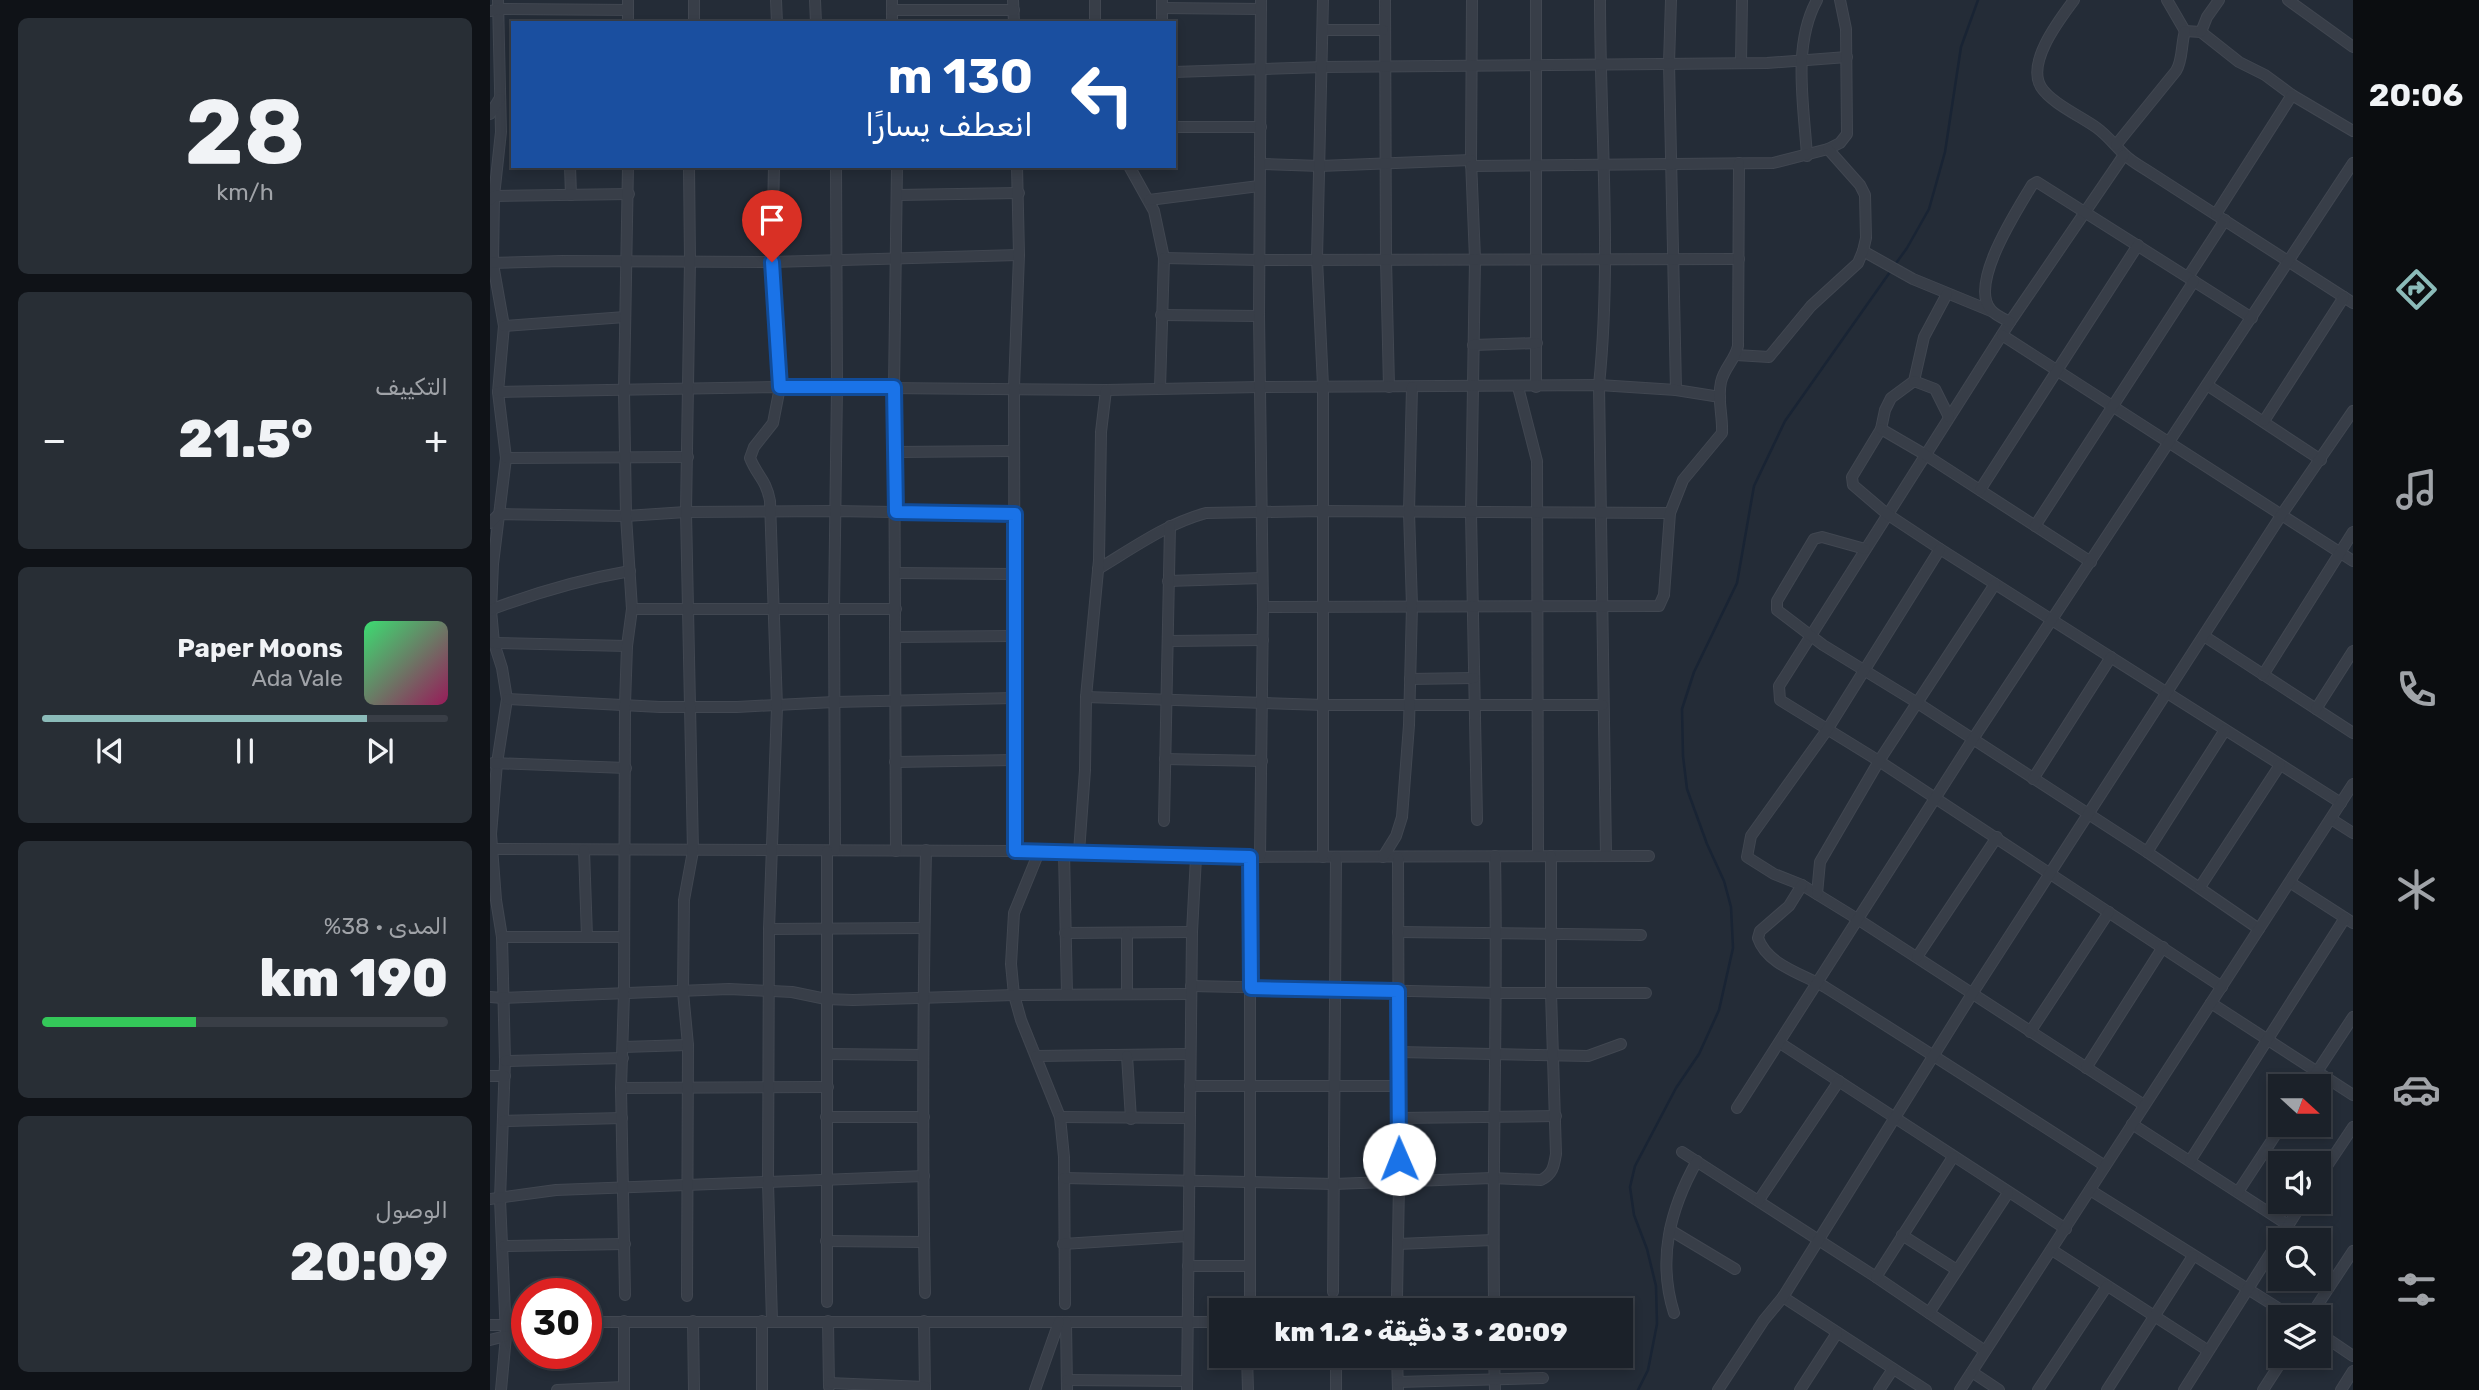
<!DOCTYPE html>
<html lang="ar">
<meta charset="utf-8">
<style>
:root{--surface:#1b2129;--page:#282e35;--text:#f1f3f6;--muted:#a0a3a8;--line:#393e46;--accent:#8bbbb9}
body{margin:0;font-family:Rubik,Vazirmatn,sans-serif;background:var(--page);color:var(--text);direction:rtl;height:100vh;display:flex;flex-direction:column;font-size:26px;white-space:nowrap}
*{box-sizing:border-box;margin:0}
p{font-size:23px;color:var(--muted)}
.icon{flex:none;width:38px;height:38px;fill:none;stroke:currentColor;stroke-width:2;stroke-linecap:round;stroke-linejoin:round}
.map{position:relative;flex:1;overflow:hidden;direction:ltr}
.sheet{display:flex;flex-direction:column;gap:18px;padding:18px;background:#0f1217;width:490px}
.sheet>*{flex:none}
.hud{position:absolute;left:21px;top:21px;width:665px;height:147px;border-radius:0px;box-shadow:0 4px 10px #0003,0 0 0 2px var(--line);direction:rtl;background:#1a4fa0;color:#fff;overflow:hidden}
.needle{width:46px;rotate:111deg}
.fabs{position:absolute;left:1778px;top:1074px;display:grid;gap:14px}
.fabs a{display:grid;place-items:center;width:63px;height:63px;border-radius:0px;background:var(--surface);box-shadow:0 4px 10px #0003,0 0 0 2px var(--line);font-size:35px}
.speed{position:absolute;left:21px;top:1278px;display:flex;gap:14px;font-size:35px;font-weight:700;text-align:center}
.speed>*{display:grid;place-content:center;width:91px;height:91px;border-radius:50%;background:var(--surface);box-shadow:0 4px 10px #0003,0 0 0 2px var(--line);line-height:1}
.speed .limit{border:10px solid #d22;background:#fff;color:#111}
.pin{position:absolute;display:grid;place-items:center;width:60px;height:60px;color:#fff;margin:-72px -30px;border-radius:50% 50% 50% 0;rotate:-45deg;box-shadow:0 0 7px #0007}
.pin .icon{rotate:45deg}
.me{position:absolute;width:77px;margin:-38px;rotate:359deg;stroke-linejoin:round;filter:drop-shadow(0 0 5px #0008)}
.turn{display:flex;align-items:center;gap:24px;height:147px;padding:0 28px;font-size:32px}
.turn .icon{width:91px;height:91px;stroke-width:2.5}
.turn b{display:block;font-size:49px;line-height:60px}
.big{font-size:52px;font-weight:800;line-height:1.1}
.sheet .tile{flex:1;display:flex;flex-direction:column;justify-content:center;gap:10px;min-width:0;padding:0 24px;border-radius:10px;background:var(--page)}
.sheet .dial{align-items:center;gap:0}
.dial b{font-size:91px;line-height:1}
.song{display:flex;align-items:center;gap:21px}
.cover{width:84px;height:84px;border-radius:10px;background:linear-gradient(135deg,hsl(140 70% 55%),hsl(330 70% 35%))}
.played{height:7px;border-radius:4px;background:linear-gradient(90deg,var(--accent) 80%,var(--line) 80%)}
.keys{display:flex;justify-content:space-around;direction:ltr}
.heat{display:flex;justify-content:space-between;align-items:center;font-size:38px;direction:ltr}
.charge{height:10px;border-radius:5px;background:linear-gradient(90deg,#34c759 38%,var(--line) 0)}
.trip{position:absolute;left:719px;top:1298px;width:424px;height:70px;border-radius:0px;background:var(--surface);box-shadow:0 4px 10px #0003,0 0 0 2px var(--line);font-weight:800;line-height:70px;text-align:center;direction:rtl}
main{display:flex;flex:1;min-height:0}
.tabs{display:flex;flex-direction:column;width:126px;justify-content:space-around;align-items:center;background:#0b0d10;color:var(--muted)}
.tabs .icon{width:49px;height:49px}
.tabs .current{color:var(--accent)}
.tabs b{font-size:32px;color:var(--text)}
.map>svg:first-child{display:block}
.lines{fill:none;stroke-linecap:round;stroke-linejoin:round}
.stream{stroke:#192434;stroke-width:2.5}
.minor-casing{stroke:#414751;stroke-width:12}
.minor{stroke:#383e48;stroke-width:10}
.route-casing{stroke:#114b97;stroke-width:18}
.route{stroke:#1a73e8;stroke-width:12}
</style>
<main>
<nav class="tabs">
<b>20:06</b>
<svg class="icon current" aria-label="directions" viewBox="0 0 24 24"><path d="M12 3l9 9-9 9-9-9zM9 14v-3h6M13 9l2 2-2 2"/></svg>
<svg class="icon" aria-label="music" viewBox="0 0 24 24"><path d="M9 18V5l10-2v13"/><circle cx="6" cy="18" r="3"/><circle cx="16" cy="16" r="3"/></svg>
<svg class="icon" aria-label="phone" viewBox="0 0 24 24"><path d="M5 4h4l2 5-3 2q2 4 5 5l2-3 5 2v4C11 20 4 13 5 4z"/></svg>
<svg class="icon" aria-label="climate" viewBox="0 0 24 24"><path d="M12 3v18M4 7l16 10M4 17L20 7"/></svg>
<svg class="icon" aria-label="car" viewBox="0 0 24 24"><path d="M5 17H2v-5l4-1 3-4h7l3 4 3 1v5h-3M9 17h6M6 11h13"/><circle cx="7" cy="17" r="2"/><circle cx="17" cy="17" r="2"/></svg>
<svg class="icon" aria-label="filters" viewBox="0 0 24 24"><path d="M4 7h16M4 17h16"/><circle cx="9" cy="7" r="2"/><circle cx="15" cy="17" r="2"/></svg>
</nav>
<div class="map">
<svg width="1863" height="1390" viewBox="0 0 1863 1390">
<rect width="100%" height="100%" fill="#242c37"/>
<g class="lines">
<g class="stream">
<polyline points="1404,266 1417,248 1439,209 1455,152 1471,47 1488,0"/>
<polyline points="1148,1390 1158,1370 1167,1324 1166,1286 1157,1249 1144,1215 1140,1187 1145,1166 1186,1088 1209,1054 1229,1010 1243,948 1241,907 1234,881 1217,844 1197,789 1193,756 1192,709 1204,672 1247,583 1264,486 1295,421 1400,272"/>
</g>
<defs>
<g id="minor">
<polyline points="8,0 11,132 4,196 3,264 14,326 8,392 16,458 3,564 1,610 4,643 12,668 17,699 7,763 1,834 6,900 12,937 15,1061 10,1199 16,1336 11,1390"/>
<polyline points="286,0 287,23"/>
<polyline points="325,0 326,23"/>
<polyline points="402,0 402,23"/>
<polyline points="523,0 524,23"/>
<polyline points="895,0 896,259 899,387"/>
<polyline points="982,0 981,160 985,259 981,513 987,820"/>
<polyline points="1046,0 1046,387"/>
<path d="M1110,0C1110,127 1122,259 1109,385L1116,856"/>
<polyline points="1181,0 1179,63 1186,390"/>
<path d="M1584,0C1570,19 1536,62 1551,87C1561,103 1592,117 1607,128C1618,136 1625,146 1635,155C1642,162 1652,167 1661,173L1863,303"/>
<polyline points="1677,0 1695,31 1711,32 1749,62 1775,75 1802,95"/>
<polyline points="1798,0 1863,47"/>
<polyline points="672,8 771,9"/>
<polyline points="402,10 524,10"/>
<polyline points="0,11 10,9 138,10"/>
<polyline points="138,23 138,0"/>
<polyline points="204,23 204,0"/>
<polyline points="605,23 605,0"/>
<polyline points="672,23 672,0"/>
<polyline points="833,30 893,30"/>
<polyline points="1711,32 1717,17 1729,0"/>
<polyline points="1251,63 1252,0"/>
<polyline points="684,72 833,67 1277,63 1357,57"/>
<polyline points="0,114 10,98"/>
<polyline points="684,127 771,127"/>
<path d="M1626,145L1686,71C1693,60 1691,44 1695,31"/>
<polyline points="1634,155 1520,322 1289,686 1290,700 1389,761 1732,987"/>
<path d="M1317,156C1314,106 1302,45 1327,0"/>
<polyline points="772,164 830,166 981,160"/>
<polyline points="80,166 81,195"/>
<polyline points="639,166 664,211 674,258 670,388"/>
<polyline points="981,166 1283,163 1338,149 1350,143 1357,134 1356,29 1350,0"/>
<polyline points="407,195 529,193"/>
<polyline points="0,200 4,196 139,194"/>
<polyline points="659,200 769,186"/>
<polyline points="1726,214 1802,95 1863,131"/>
<polyline points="1373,251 1423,279 1501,311"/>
<polyline points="674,258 769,260 1249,259"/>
<polyline points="0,263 72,261 282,262 529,255"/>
<polyline points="1698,277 1735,220"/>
<polyline points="1457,294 1434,337 1424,381 1401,398 1395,410 1391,429 1362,477 1363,485 1397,514 1450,549 1851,803"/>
<polyline points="671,315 769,316"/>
<path d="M1520,322C1514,319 1505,315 1501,310C1478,284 1528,209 1542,185L1547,182L1762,318"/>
<polyline points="14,326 135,317"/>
<polyline points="1512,335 1863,561"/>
<polyline points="983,345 1047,343"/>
<polyline points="1246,355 1279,357 1321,306 1368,263 1373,251 1376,238 1375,195 1370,185 1338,149"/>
<polyline points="1424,381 1445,389 1459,417"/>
<polyline points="1717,385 1831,460"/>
<polyline points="1028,387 1047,461 1048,856"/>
<polyline points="8,392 290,387 616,390 770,387 1109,385 1186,390 1230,397"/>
<polyline points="1774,421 1854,297"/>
<polyline points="1391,429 1434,454 1601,562"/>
<polyline points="405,452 524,451"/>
<polyline points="16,458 198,457"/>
<polyline points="1490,490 1648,245"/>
<polyline points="0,523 9,514 136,516 196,512 344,511 525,514"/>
<polyline points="1545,526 1704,281"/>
<polyline points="1375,549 1332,537 1324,539 1287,601 1287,610 1333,645 1426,702 1657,852 1769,929"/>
<polyline points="1450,549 1337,730 1261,836 1257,857 1284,874 1312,885 1369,920 1654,1105"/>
<path d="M608,569C643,548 676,524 716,513L832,511L1180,513"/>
<polyline points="406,573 524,574"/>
<polyline points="678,581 772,578"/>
<path d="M773,607L1169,606L1174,595L1180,513L1193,480L1232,433C1233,416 1227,399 1231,382C1234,368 1245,360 1248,346L1249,163"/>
<polyline points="142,609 406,609"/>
<path d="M0,610C45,593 93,579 140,571"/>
<polyline points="1714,636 1863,733"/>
<polyline points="406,637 524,636"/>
<polyline points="678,641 773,640"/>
<polyline points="4,643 137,646"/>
<polyline points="1773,675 1863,532"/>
<polyline points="920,679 984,678"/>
<polyline points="596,697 834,705 1113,705"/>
<polyline points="17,699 170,707 247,707 344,702 524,698"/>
<polyline points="1826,709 1863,651"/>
<polyline points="675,759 772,761"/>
<polyline points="405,762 524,760"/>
<polyline points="3,763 136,768"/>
<polyline points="1543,779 1621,657"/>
<polyline points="1841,819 1863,833"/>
<polyline points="674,821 680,526"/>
<polyline points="0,849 525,851 706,857 1159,856"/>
<polyline points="94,850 97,937"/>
<polyline points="345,850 344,610 347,387 346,166"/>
<polyline points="406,851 404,387 407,166"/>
<polyline points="525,851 524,387 529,255 527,166"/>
<polyline points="549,852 524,913 521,964 524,995 531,1020 570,1117 574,1157 575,1304"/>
<polyline points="574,852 577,994"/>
<polyline points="589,852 595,770 596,697 609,560 611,432 616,390"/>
<polyline points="1657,852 1735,730"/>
<polyline points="770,857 773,607 769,316 771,0"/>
<polyline points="833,857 833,386 827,259 833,0"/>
<polyline points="893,857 906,836 912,817 919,725 922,606 919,512 922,387"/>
<polyline points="1801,883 1863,923"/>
<path d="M1312,885L1299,906L1270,931L1268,938C1277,965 1313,974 1335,987C1429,1046 1522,1106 1615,1166"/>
<polyline points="1710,887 1790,765"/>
<polyline points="1327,894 1330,862 1389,761 1505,584"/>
<polyline points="279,929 434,928"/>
<polyline points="908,932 1151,935"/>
<polyline points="575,933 702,932"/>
<polyline points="637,933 637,994"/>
<polyline points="12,937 134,937"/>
<polyline points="1427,957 1507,837"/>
<polyline points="701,986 1007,993 1156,993"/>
<polyline points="0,997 13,998 239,989 302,992 336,999 363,1000 524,995 701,994"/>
<polyline points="1721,1003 1863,1095"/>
<polyline points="1540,1032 1619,912"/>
<polyline points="1290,1043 1576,1229"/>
<polyline points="133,1047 198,1045"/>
<polyline points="909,1052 1098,1056 1131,1044"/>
<polyline points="338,1054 433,1055"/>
<polyline points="546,1056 700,1054"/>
<polyline points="637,1056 641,1119"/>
<polyline points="15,1061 133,1058"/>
<polyline points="1596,1068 1673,947"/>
<polyline points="0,1076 15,1076"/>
<polyline points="700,1086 908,1086"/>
<polyline points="1817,1087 1863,1017"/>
<polyline points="131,1088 338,1087"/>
<polyline points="1247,1108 1483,739 1863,163"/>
<polyline points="336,1117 434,1117"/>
<polyline points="570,1117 699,1118"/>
<polyline points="908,1118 1066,1116"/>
<polyline points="13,1121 132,1118"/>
<polyline points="1642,1124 1798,1225"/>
<polyline points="1192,1152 1386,1277 1495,1351"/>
<polyline points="1700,1161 1855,918"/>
<path d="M574,1178L844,1184L1002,1178L1051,1180C1063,1174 1064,1166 1066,1154L1061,993V856"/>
<polyline points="1829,1178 1863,1127"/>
<polyline points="1600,1190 1804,1318"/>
<polyline points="1748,1192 1792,1125"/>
<polyline points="0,1199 66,1190 434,1176"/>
<polyline points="1269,1200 1349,1081"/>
<polyline points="1180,1230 1245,1269"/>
<polyline points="1412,1235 1467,1270"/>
<polyline points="336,1241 434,1242"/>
<polyline points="573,1244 698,1236"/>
<polyline points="908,1244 1003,1240"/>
<polyline points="14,1246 135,1244"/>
<polyline points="1562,1250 1717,1350"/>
<polyline points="698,1266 759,1266"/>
<polyline points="1386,1277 1463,1157"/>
<polyline points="843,1292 846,857"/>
<path d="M435,1293C432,1146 433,998 436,850"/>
<polyline points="135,1295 131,1088 134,994 135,704 137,646 142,609 136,516 134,390 138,166"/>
<polyline points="197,1296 198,1045 193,992 194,900 203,851 196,512 200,260 199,166"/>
<polyline points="1293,1297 1436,1390"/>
<polyline points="907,1298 909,1183 908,857"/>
<polyline points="760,1300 760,857"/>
<path d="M1004,1300C1002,1152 1008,1004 1005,856"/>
<polyline points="337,1302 337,851"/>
<path d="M1184,1313C1167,1259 1180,1209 1207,1161"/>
<polyline points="1439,1313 1518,1193"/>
<polyline points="1819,1318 1863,1251"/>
<polyline points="203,1321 204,1390"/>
<polyline points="272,1321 272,1390"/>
<path d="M282,1321L278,1183L279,929L287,707L280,501C276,479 267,476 260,458L264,447L283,423L290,387L282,262L284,166"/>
<polyline points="338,1321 339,1387"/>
<polyline points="434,1321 435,1390"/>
<polyline points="96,1322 732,1322"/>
<polyline points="576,1322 577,1390"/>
<polyline points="0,1325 37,1325"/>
<polyline points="1829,1333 1863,1356"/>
<polyline points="0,1340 16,1336"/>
<polyline points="757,1356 758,1390"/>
<polyline points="846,1356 846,1390"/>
<polyline points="907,1356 908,1390"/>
<polyline points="1004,1356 1005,1390"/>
<polyline points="1482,1372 1509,1390"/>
<polyline points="577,1380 697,1381"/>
<polyline points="908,1382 1053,1378"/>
<polyline points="339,1383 435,1387"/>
<polyline points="67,1390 134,1387"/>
<polyline points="134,1390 134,1321"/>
<polyline points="545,1390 569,1322"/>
<polyline points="697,1390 702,932 706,857"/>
<polyline points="1228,1390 1274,1320 1293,1297 1482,994 1792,514 1863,411"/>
<polyline points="1310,1390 1347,1333"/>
<polyline points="1389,1390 1403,1369"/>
<polyline points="1470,1390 1863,784"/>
<polyline points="1548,1390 1617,1286"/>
<polyline points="1617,1390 1703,1256"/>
<polyline points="1694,1390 1813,1202"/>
<polyline points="1773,1390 1795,1356"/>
<polyline points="1851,1390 1863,1371"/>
</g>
</defs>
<use href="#minor" class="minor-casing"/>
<use href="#minor" class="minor"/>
</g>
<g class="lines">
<defs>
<polyline id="route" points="282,262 290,387 404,387 406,512 525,514 525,851 760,857 761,988 908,991 909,1159"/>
</defs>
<use href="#route" class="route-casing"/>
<use href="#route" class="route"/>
</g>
</svg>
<div class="fabs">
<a><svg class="needle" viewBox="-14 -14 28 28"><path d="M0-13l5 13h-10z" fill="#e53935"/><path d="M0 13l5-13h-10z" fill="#a0a3a8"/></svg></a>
<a><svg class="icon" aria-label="sound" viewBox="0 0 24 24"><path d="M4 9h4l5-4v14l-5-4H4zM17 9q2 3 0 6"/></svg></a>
<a><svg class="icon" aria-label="search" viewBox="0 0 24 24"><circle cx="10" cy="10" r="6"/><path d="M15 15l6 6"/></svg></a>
<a><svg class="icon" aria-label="layers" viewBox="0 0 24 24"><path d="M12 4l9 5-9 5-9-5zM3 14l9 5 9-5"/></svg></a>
</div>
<div class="speed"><div class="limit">30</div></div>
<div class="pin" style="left:282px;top:262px;background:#d93025"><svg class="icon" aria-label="arrive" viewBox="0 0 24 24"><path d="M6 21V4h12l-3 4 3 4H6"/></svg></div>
<svg class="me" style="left:909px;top:1159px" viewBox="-20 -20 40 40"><circle r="19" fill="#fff"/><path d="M0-13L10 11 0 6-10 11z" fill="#1a73e8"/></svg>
<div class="trip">20:09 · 3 دقيقة · 1.2 km</div>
<div class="hud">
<div class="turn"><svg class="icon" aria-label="left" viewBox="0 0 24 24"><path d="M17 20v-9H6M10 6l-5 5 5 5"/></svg><div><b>130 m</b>انعطف يسارًا</div></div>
</div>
</div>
<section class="sheet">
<div class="tile dial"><b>28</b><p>km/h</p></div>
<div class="tile"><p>التكييف</p>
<div class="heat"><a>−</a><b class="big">21.5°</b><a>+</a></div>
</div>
<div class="tile">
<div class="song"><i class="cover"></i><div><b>Paper Moons</b><p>Ada Vale</p></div></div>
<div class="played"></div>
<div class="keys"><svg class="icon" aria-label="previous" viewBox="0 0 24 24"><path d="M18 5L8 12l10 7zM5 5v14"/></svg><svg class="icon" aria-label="pause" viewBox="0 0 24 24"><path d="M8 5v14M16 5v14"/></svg><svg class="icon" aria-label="next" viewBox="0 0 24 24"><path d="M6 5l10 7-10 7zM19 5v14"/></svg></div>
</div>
<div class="tile"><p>المدى · 38%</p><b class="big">190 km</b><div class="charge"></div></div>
<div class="tile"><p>الوصول</p><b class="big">20:09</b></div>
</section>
</main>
